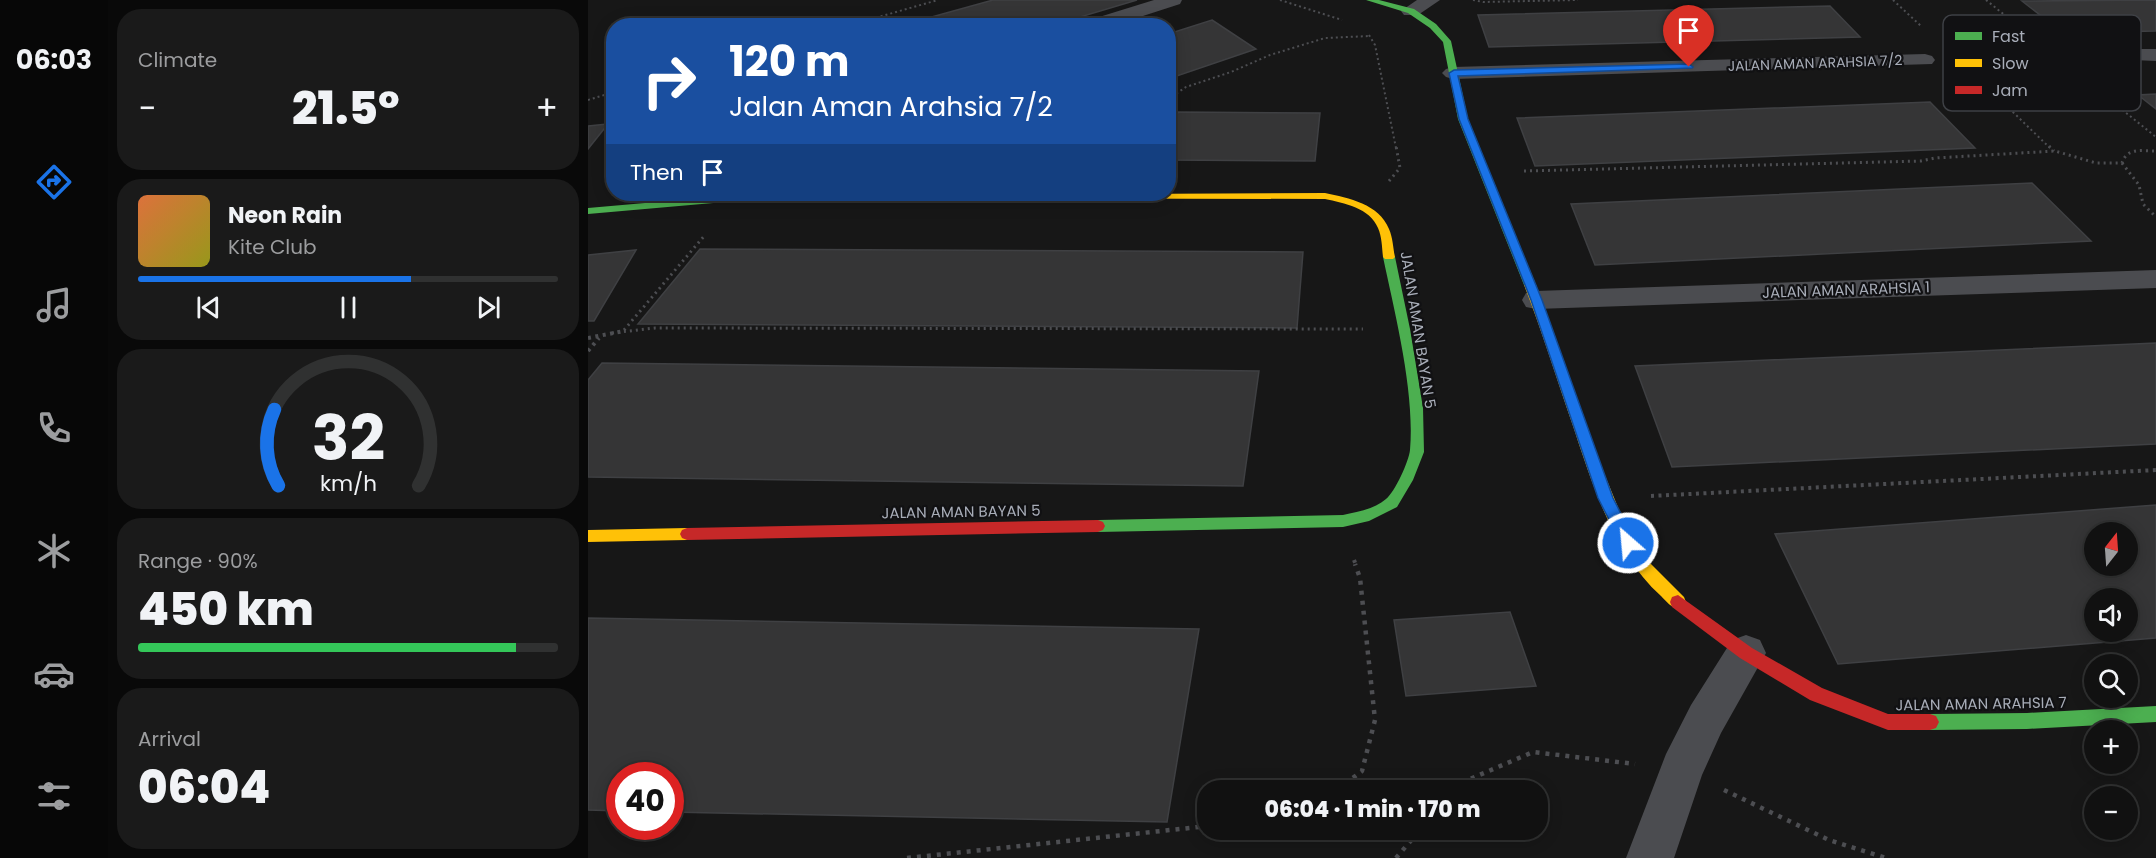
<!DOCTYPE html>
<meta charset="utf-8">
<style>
:root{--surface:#111;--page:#1a1a1a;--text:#f1f3f6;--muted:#9c9d9f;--line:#303131;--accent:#1a73e8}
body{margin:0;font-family:Poppins,sans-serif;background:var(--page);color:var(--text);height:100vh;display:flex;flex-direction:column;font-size:22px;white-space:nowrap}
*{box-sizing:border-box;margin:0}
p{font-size:20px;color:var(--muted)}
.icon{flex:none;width:33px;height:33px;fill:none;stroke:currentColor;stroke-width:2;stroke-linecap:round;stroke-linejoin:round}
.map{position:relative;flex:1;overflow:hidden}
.side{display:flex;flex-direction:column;gap:9px;padding:9px;background:#090909;width:480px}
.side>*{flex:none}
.guide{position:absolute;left:18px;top:18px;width:570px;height:183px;border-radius:24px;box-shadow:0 3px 15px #0003,0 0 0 2px var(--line);background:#1a4fa0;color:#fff;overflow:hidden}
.needle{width:39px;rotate:17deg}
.buttons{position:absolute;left:1496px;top:522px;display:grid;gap:12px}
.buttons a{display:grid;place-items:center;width:54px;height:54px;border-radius:50%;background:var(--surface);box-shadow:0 3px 15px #0003,0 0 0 2px var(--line);font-size:30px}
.speed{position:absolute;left:18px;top:762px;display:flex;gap:12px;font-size:30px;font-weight:700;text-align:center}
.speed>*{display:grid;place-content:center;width:78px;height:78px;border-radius:50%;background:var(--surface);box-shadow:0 3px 15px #0003,0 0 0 2px var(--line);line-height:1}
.speed .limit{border:9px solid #d22;background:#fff;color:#111}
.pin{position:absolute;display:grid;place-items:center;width:51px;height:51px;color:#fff;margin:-62px -26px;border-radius:50% 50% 50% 0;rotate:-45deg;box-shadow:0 0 6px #0007}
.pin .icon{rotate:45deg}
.me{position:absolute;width:66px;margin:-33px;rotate:333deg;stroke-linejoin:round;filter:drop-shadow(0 0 4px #0008)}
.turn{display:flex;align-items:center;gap:21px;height:126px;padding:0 24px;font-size:27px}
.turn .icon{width:78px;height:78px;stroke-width:2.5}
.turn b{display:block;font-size:42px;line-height:51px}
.then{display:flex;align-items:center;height:57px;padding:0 24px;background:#0003;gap:12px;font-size:22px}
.big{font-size:45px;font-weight:800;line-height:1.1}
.side .card{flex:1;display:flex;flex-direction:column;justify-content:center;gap:9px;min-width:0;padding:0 21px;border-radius:24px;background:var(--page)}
.side .dial{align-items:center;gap:0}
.dial svg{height:156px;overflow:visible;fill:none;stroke:var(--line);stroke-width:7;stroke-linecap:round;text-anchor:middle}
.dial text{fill:var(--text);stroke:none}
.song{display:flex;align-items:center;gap:18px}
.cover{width:72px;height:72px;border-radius:9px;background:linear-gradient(135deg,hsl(20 70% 55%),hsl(60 70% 35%))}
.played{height:6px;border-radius:3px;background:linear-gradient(90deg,var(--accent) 65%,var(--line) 65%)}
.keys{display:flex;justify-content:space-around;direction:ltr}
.heat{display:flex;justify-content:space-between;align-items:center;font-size:33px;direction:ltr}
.charge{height:9px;border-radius:4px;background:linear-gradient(90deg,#34c759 90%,var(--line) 0)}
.trip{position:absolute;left:609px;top:780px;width:351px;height:60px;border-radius:24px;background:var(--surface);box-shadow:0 3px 15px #0003,0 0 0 2px var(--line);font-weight:800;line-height:60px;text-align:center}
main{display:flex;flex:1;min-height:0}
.tabs{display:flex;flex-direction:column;width:108px;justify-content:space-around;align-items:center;background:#070707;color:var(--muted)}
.tabs .icon{width:42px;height:42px}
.tabs .current{color:var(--accent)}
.tabs b{font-size:27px;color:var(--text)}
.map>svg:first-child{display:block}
.building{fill:#353536;stroke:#3f4043;stroke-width:1.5;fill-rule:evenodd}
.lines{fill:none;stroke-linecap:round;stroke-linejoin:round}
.path-far3{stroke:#4d4e52;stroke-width:2;stroke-dasharray:2 3;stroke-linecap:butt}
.path-far2{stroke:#4d4e52;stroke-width:3;stroke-dasharray:2 4;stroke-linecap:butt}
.path-far1{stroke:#4d4e52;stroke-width:4;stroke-dasharray:3 4.5;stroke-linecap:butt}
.path{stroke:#4d4e52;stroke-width:4.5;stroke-dasharray:4 6;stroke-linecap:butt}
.street{fill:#4b4c50;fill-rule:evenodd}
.fast{fill:#4caf50;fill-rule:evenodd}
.slow{fill:#ffc107;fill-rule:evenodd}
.jam{fill:#c62828;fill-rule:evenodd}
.route{fill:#1a73e8;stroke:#114b97;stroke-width:1.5}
.labels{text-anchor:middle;stroke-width:4.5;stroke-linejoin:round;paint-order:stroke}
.far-street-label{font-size:14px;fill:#a8adb8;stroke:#111113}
.street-label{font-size:15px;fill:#a8adb8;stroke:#111113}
.key{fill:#111113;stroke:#3e4045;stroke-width:1.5}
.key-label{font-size:16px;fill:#a8adb8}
</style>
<main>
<nav class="tabs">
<b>06:03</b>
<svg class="icon current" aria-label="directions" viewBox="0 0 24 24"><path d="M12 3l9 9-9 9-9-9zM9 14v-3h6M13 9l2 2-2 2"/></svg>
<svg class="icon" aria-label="music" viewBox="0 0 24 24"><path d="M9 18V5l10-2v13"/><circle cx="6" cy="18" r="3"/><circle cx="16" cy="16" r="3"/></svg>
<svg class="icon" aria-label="phone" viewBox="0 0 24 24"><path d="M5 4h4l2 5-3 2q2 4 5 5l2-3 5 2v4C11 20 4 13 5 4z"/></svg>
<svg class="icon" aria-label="climate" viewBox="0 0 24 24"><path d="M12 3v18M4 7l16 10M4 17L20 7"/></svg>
<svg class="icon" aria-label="car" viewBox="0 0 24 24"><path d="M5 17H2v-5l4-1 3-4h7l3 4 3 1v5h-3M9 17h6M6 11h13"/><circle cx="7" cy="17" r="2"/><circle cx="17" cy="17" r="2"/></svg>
<svg class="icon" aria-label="filters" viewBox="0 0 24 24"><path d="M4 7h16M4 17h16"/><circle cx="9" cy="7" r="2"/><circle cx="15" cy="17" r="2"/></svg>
</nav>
<section class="side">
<div class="card"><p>Climate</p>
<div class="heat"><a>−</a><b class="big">21.5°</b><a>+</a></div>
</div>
<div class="card">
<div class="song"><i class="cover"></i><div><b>Neon Rain</b><p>Kite Club</p></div></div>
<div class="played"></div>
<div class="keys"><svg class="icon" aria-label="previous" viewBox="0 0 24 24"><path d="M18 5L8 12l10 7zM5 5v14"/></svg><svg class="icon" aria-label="pause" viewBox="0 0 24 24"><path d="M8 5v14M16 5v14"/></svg><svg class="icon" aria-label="next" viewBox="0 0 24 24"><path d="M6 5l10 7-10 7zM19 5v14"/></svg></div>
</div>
<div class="card dial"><svg viewBox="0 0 100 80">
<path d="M14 69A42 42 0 1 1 86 69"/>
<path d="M14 69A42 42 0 0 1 12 30" stroke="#1a73e8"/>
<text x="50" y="56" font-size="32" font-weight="700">32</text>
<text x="50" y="72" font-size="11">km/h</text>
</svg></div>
<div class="card"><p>Range · 90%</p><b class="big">450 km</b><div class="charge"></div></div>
<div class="card"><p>Arrival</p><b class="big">06:04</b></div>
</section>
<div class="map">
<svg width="1568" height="858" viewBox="0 0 1568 858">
<rect width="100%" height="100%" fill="#171717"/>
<g class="building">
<polygon points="405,0 549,0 462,26 311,26"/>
<polygon points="1568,0 1568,31 1475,33 1434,1"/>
<polygon points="1242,6 1272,37 901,47 890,15"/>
<polygon points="624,20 668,49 580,79 580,34"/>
<polygon points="1568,94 1568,109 1550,95"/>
<polygon points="1342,102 1387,148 947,166 929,118"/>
<polygon points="590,112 732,113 727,161 580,160 580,145"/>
<polygon points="20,124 0,149 0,126"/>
<polygon points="1444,183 1503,241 1007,265 983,204"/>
<polygon points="112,249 715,252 709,328 50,324"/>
<polygon points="48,250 6,321 0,321 0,255"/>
<polygon points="1568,343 1568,444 1084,467 1047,366"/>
<polygon points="14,363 671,371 655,486 0,477 0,380"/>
<path d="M1568,505V638L1250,664L1187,534ZM1506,532H1539V566H1506ZM1506,598H1539V632H1506Z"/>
<polygon points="922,612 948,686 818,696 806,620"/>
<polygon points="0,618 611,629 579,822 82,812 82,776 32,776 32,811 0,810"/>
</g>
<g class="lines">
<g class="path-far3">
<polyline points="692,0 754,20"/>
<polyline points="885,0 895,2 990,0"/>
<polyline points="1305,0 1333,26"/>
<polyline points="1398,0 1568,137"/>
<polyline points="259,26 350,0"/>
<polyline points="781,35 787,45 808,148"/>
<polyline points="1371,56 1381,55 1417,66 1445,65 1454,54 1492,54"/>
<polyline points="1430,66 1449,83"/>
<polyline points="1377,84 1498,83"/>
<polyline points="1396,84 1462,148"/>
<polyline points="580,99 598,87 643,72 682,55 737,38 782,36"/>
<polyline points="0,100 26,92"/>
</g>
<g class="path-far2">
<polyline points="1461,146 1466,151"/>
<polyline points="1534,163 1551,185 1555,204 1568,217"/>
<path d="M936,171L1333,161L1347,158L1467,151L1508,163H1534C1539,147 1554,151 1568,151"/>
<polyline points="801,181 812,168 808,146"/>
<polyline points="36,330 117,235"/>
<polyline points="24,333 67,328 775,329"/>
</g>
<g class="path-far1">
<polyline points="0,338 36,331"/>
<polyline points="0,351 11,338"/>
<polyline points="1063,496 1568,470"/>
<polyline points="766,560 768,565"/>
</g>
<g class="path">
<polyline points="749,790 774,771 787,720 772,578 767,564"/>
<polyline points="867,790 875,782 945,752 1047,764"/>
<polyline points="1136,790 1241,840 1298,858"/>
<polyline points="319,858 620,826"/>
<polyline points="808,858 832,830"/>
</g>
<g class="street">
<polygon points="566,0 594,0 592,4 524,26 493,26 495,22"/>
<polygon points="829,0 852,0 830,15 816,15 813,11"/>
<polygon points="1529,49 1568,49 1568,61 1522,59 1519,55 1522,51"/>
<polygon points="1337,54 1344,56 1347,60 1344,64 865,79 858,77 854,73 858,69 865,67"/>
<polygon points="1568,270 1568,288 948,309 938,307 934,300 938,293 948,291"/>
<polygon points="1158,635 1172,640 1178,653 1133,733 1114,775 1086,858 1038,858 1078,754 1103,705 1144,640"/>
</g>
<g class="fast">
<polygon points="778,0 791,0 826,9 848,24 863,41 880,119 948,285 946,288 942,289 936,285 870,119 855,42 842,28 820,13"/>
<polygon points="317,194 317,197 313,198 148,201 0,214 0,208 148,195"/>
<path d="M801,254L807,257L822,329L835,408L836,452L825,480L809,507L781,521L755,527L510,532L505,530L503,526L505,522L510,520L755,515C769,512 787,509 798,499C807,492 821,461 822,450C827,392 807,314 795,257Z"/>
<polygon points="1568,706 1568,722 1439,729 1342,730 1336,728 1333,722 1336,716 1342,714 1439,713"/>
</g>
<g class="slow">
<path d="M737,193C761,198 791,204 801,229C805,238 805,248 807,257L805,259H797L795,257C794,248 794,237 790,228C782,208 756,203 737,199L313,198L308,195Z"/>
<path d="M942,281L948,285L955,303L1009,456L1036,522L1061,562L1096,597L1098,602L1096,607C1085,611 1080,603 1073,596C1025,553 1004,483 984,423C968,377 954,331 936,285Z"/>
<polygon points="99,528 104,530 106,534 104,538 99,540 0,542 0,530"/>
</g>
<g class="jam">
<polygon points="510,520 515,522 517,526 515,530 510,532 99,540 94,538 92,534 94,530 99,528"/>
<polygon points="1090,595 1164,648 1234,688 1300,714 1342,714 1348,716 1351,722 1348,728 1342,730 1300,730 1222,700 1152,658 1084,607 1082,602 1084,597"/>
</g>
</g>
<polygon class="route" points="1101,64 1105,67 1104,68 870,76 880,119 954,300 1025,498 1048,543 1046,547 1040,549 1035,547 1010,498 943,300 871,119 861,73 866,70"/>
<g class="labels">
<g class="far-street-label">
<text transform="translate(1227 63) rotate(-2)" y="5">JALAN AMAN ARAHSIA 7/2</text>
</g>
<g class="street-label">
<text transform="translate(1258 290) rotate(-2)" y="5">JALAN AMAN ARAHSIA 1</text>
<text transform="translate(830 330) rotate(81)" y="5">JALAN AMAN BAYAN 5</text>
<text transform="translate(373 512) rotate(-1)" y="5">JALAN AMAN BAYAN 5</text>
<text transform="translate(1393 704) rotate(-1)" y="5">JALAN AMAN ARAHSIA 7</text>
</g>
</g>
<rect x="1355" y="15" width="198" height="96" rx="9" class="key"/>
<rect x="1367" y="32" width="27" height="8" fill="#4caf50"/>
<rect x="1367" y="59" width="27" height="8" fill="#ffc107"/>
<rect x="1367" y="86" width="27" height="8" fill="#c62828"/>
<g class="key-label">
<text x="1404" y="42">Fast</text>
<text x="1404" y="69">Slow</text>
<text x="1404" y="96">Jam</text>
</g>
</svg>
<div class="buttons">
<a><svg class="needle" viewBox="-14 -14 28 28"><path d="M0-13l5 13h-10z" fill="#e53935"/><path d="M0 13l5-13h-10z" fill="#9c9d9f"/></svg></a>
<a><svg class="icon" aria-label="sound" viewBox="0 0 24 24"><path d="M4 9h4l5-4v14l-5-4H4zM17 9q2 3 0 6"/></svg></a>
<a><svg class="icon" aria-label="search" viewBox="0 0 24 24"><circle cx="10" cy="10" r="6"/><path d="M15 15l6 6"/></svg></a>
<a>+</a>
<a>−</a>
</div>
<div class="speed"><div class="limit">40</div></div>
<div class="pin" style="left:1101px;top:67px;background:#d93025"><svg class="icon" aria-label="arrive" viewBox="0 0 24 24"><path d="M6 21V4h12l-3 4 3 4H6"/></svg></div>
<svg class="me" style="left:1040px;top:543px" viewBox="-20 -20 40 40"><circle r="17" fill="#1a73e8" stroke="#fff" stroke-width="3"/><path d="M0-11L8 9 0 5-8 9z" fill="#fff"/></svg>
<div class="trip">06:04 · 1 min · 170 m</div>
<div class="guide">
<div class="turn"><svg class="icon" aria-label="right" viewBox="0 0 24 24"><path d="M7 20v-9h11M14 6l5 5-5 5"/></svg><div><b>120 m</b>Jalan Aman Arahsia 7/2</div></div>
<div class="then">Then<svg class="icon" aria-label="arrive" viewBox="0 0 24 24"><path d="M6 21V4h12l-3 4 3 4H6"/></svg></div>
</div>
</div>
</main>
